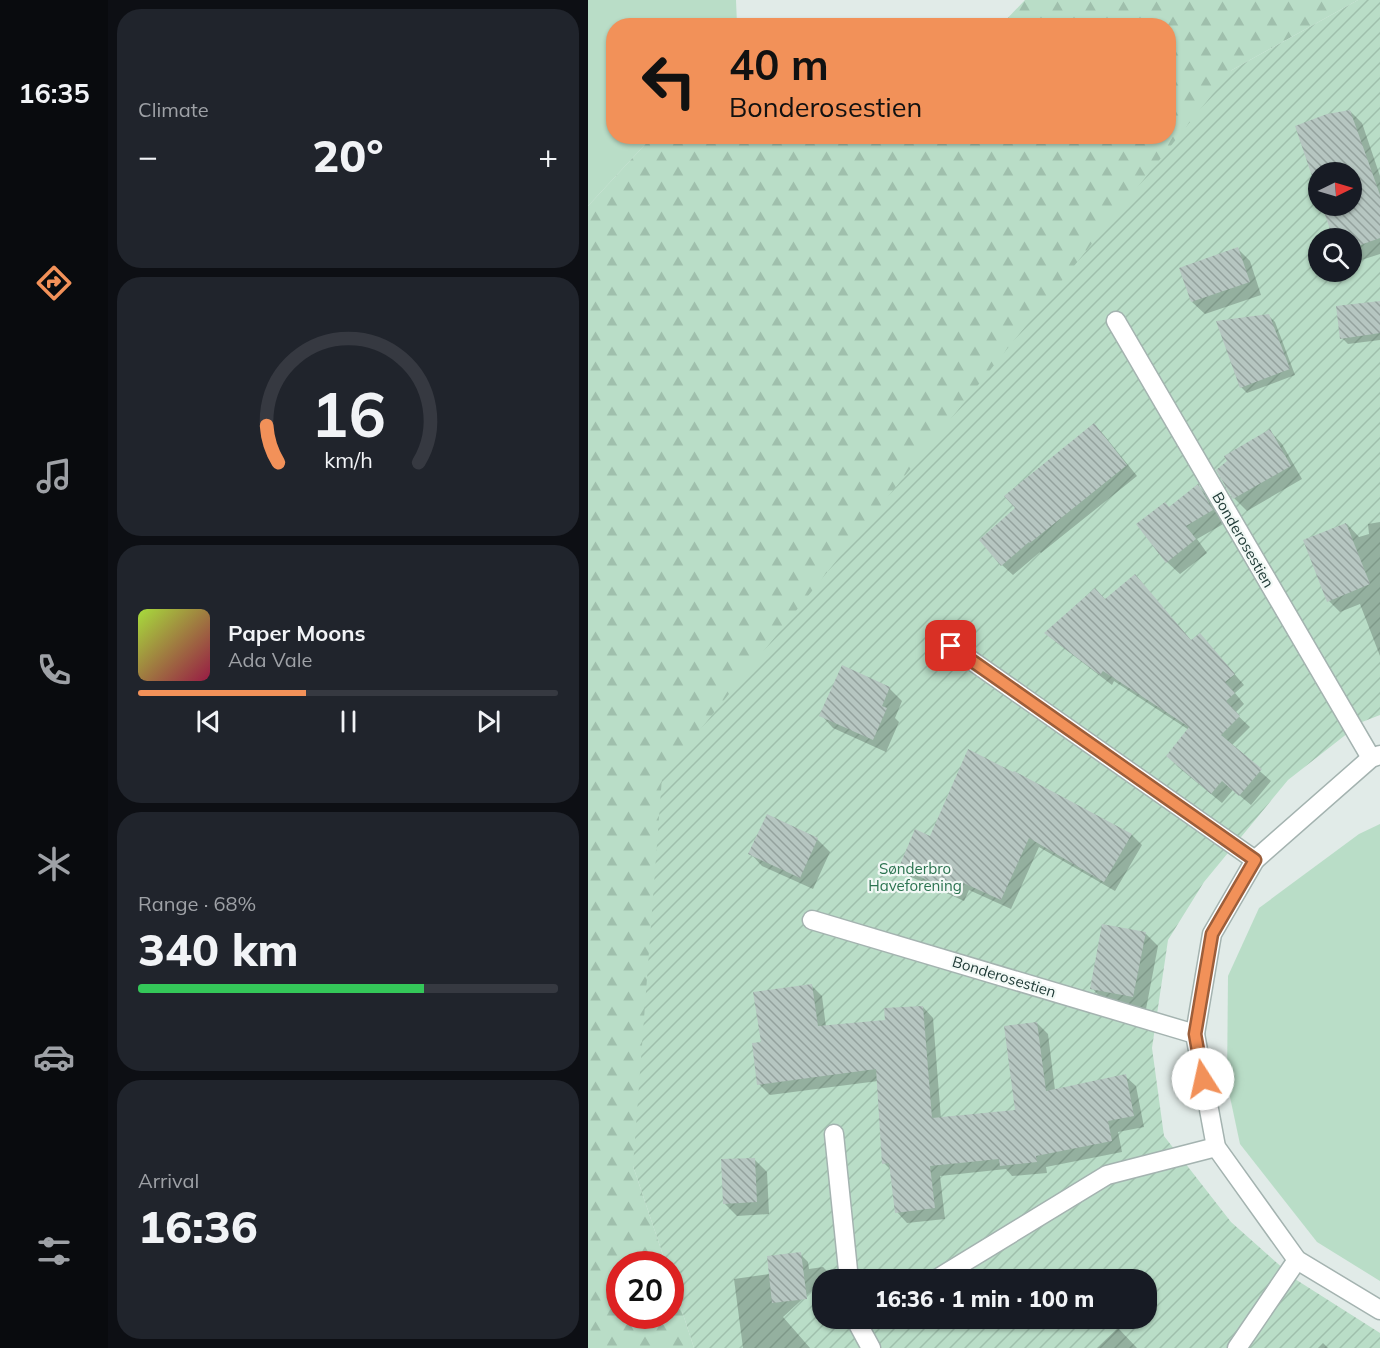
<!DOCTYPE html>
<meta charset="utf-8">
<style>
:root{--surface:#171b24;--page:#20242c;--text:#f1f3f6;--muted:#9ea1a6;--line:#363941;--accent:#f29159}
body{margin:0;font-family:Mulish,sans-serif;background:var(--page);color:var(--text);height:100vh;display:flex;flex-direction:column;font-size:22px;white-space:nowrap}
*{box-sizing:border-box;margin:0}
p{font-size:20px;color:var(--muted)}
.icon{flex:none;width:33px;height:33px;fill:none;stroke:currentColor;stroke-width:2;stroke-linecap:round;stroke-linejoin:round}
.map{position:relative;flex:1;overflow:hidden}
.drawer{display:flex;flex-direction:column;gap:9px;padding:9px;background:#0d0f14;width:480px}
.drawer>*{flex:none}
.top-card{position:absolute;left:18px;top:18px;width:570px;height:126px;border-radius:24px;box-shadow:0 2px 4px #0004;background:#f29159;color:#111;overflow:hidden}
.needle{width:39px;rotate:85deg}
.controls{position:absolute;left:720px;top:162px;display:grid;gap:12px}
.controls a{display:grid;place-items:center;width:54px;height:54px;border-radius:50%;background:var(--surface);box-shadow:0 2px 4px #0004;font-size:30px}
.speed{position:absolute;left:18px;top:1251px;display:flex;gap:12px;font-size:30px;font-weight:700;text-align:center}
.speed>*{display:grid;place-content:center;width:78px;height:78px;border-radius:50%;background:var(--surface);box-shadow:0 2px 4px #0004;line-height:1}
.speed .limit{border:9px solid #d22;background:#fff;color:#111}
.pin{position:absolute;display:grid;place-items:center;width:51px;height:51px;color:#fff;margin:-26px;border-radius:12px;box-shadow:0 3px 9px #0006}
.me{position:absolute;width:66px;margin:-33px;rotate:350deg;stroke-linejoin:round;filter:drop-shadow(0 0 4px #0008)}
.turn{display:flex;align-items:center;gap:21px;height:126px;padding:0 24px;font-size:27px}
.turn .icon{width:78px;height:78px;stroke-width:2.5}
.turn b{display:block;font-size:42px;line-height:51px}
.big{font-size:45px;font-weight:800;line-height:1.1}
.drawer .widget{flex:1;display:flex;flex-direction:column;justify-content:center;gap:9px;min-width:0;padding:0 21px;border-radius:24px;background:var(--page)}
.drawer .dial{align-items:center;gap:0}
.dial svg{height:156px;overflow:visible;fill:none;stroke:var(--line);stroke-width:7;stroke-linecap:round;text-anchor:middle}
.dial text{fill:var(--text);stroke:none}
.song{display:flex;align-items:center;gap:18px}
.cover{width:72px;height:72px;border-radius:9px;background:linear-gradient(135deg,hsl(80 70% 55%),hsl(340 70% 35%))}
.played{height:6px;border-radius:3px;background:linear-gradient(90deg,var(--accent) 40%,var(--line) 40%)}
.keys{display:flex;justify-content:space-around;direction:ltr}
.heat{display:flex;justify-content:space-between;align-items:center;font-size:33px;direction:ltr}
.charge{height:9px;border-radius:4px;background:linear-gradient(90deg,#34c759 68%,var(--line) 0)}
.trip{position:absolute;left:224px;top:1269px;width:345px;height:60px;border-radius:24px;background:var(--surface);box-shadow:0 2px 4px #0004;font-weight:800;line-height:60px;text-align:center}
main{display:flex;flex:1;min-height:0}
.tabs{display:flex;flex-direction:column;width:108px;justify-content:space-around;align-items:center;background:#090b0e;color:var(--muted)}
.tabs .icon{width:42px;height:42px}
.tabs .active{color:var(--accent)}
.tabs b{font-size:27px;color:var(--text)}
.map>svg:first-child{display:block}
.grass{fill:#b9ddc7}
.forest{fill:url(#forest-firs)}
.garden{fill:url(#garden-furrows);fill-rule:evenodd}
.shadow{fill:#0003}
.building{fill:url(#building-back-hatch)}
.lines{fill:none;stroke-linecap:round;stroke-linejoin:round}
.service-casing{stroke:#a4b3b0;stroke-width:21}
.service{stroke:#fff;stroke-width:18}
.route-casing{stroke:#9d5e3a;stroke-width:15}
.route{stroke:#f29159;stroke-width:10}
.labels{text-anchor:middle;stroke-width:4.5;stroke-linejoin:round;paint-order:stroke}
.street-label{font-size:15px;fill:#213c38;stroke:#f1f8f5}
.park-label{font-size:15px;fill:#2b7350;stroke:#f1f8f5}
</style>
<main>
<nav class="tabs">
<b>16:35</b>
<svg class="icon active" aria-label="directions" viewBox="0 0 24 24"><path d="M12 3l9 9-9 9-9-9zM9 14v-3h6M13 9l2 2-2 2"/></svg>
<svg class="icon" aria-label="music" viewBox="0 0 24 24"><path d="M9 18V5l10-2v13"/><circle cx="6" cy="18" r="3"/><circle cx="16" cy="16" r="3"/></svg>
<svg class="icon" aria-label="phone" viewBox="0 0 24 24"><path d="M5 4h4l2 5-3 2q2 4 5 5l2-3 5 2v4C11 20 4 13 5 4z"/></svg>
<svg class="icon" aria-label="climate" viewBox="0 0 24 24"><path d="M12 3v18M4 7l16 10M4 17L20 7"/></svg>
<svg class="icon" aria-label="car" viewBox="0 0 24 24"><path d="M5 17H2v-5l4-1 3-4h7l3 4 3 1v5h-3M9 17h6M6 11h13"/><circle cx="7" cy="17" r="2"/><circle cx="17" cy="17" r="2"/></svg>
<svg class="icon" aria-label="filters" viewBox="0 0 24 24"><path d="M4 7h16M4 17h16"/><circle cx="9" cy="7" r="2"/><circle cx="15" cy="17" r="2"/></svg>
</nav>
<section class="drawer">
<div class="widget"><p>Climate</p>
<div class="heat"><a>−</a><b class="big">20°</b><a>+</a></div>
</div>
<div class="widget dial"><svg viewBox="0 0 100 80">
<path d="M14 69A42 42 0 1 1 86 69"/>
<path d="M14 69A42 42 0 0 1 8 50" stroke="#f29159"/>
<text x="50" y="56" font-size="32" font-weight="700">16</text>
<text x="50" y="72" font-size="11">km/h</text>
</svg></div>
<div class="widget">
<div class="song"><i class="cover"></i><div><b>Paper Moons</b><p>Ada Vale</p></div></div>
<div class="played"></div>
<div class="keys"><svg class="icon" aria-label="previous" viewBox="0 0 24 24"><path d="M18 5L8 12l10 7zM5 5v14"/></svg><svg class="icon" aria-label="pause" viewBox="0 0 24 24"><path d="M8 5v14M16 5v14"/></svg><svg class="icon" aria-label="next" viewBox="0 0 24 24"><path d="M6 5l10 7-10 7zM19 5v14"/></svg></div>
</div>
<div class="widget"><p>Range · 68%</p><b class="big">340 km</b><div class="charge"></div></div>
<div class="widget"><p>Arrival</p><b class="big">16:36</b></div>
</section>
<div class="map">
<svg width="792" height="1348" viewBox="0 0 792 1348">
<defs>
<pattern id="forest-firs" width="22" height="20" patternUnits="userSpaceOnUse" patternTransform="scale(1.5)"><rect width="22" height="20" fill="#b9ddc7"/><path d="M5 1l3.5 6h-7zM16 11l3.5 6h-7z" fill="#9fbfac"/></pattern>
<pattern id="garden-furrows" width="10" height="10" patternUnits="userSpaceOnUse" patternTransform="scale(1.5)"><rect width="10" height="10" fill="#b9ddc7"/><path d="M-1 1l2-2M0 10L10 0M9 11l2-2" fill="none" stroke="#9fbfac"/></pattern>
<pattern id="building-back-hatch" width="6" height="6" patternUnits="userSpaceOnUse" patternTransform="scale(1.5)"><rect width="6" height="6" fill="#b6c6c1"/><path d="M-1 5l2 2M0 0l6 6M5-1l2 2" fill="none" stroke="#94a29e"/></pattern>
</defs>
<rect width="100%" height="100%" fill="#e1ebe8"/>
<g class="grass">
<polygon points="0,0 148,0 149,25 26,26 26,136 64,137 0,206"/>
<polygon points="792,824 792,1281 729,1242 652,1144 639,1083 640,976 671,908 771,834"/>
</g>
<polygon class="forest" points="437,0 770,0 644,70 45,1166 78,1264 32,1264 32,1316 82,1316 83,1277 106,1348 0,1348 0,206 64,137 580,136 580,26 413,25"/>
<path class="garden" d="M770,0H792V715L774,722L700,780L616,882L580,940L564,1048L576,1136L643,1222L707,1279L792,1333V1348H106L83,1277L82,1264H78L45,1166L74,777L644,70ZM730,172H764V206H730ZM730,238H764V272H730ZM234,1280H558V1318H234Z"/>
<g class="shadow">
<polygon points="762,111 774,123 792,176 792,254 764,263 764,238 747,238 736,206 764,206 764,172 730,172 730,190 709,126"/>
<polygon points="650,249 662,261 673,295 617,314 604,302"/>
<polygon points="792,302 792,340 760,344 754,338"/>
<polygon points="681,316 687,322 707,375 659,393 653,387"/>
<polygon points="506,425 516,435 549,476 453,553 452,552 425,575 414,565 429,509"/>
<polygon points="682,431 694,444 714,479 659,511 646,498"/>
<polygon points="610,486 622,498 637,523 609,539 619,553 592,574 579,562 550,524 582,509"/>
<polygon points="792,522 792,656 772,604 752,612 741,601 717,541 759,524 771,537 781,534 780,524"/>
<polygon points="517,600 604,642 622,646 656,685 647,693 656,704 647,713 662,727 643,746 683,781 663,805 645,790 634,803 590,767 580,756 601,730 526,681 524,685 469,643 459,633"/>
<polygon points="301,688 314,701 307,718 311,722 298,752 245,728 233,715"/>
<polygon points="427,773 544,835 554,845 527,891 451,847 423,909 381,890 376,901 323,877 313,867 343,838"/>
<polygon points="229,839 242,852 225,889 174,866 162,853"/>
<polygon points="557,933 570,946 558,1009 516,1001 504,988"/>
<polygon points="223,985 234,996 238,1027 298,1021 335,1007 345,1018 353,1119 429,1111 449,1023 460,1034 467,1090 537,1076 548,1086 556,1127 530,1132 534,1152 458,1167 459,1173 424,1176 418,1169 352,1176 357,1219 319,1223 309,1212 304,1171 296,1163 290,1081 182,1095 171,1084 174,1044"/>
<polygon points="166,1159 179,1172 181,1214 149,1216 136,1203"/>
<polygon points="212,1254 220,1262 221,1269 235,1267 242,1274 236,1280 234,1280 234,1281 195,1317 222,1348 155,1348 146,1279 182,1274"/>
<polygon points="530,1328 549,1348 509,1348"/>
<polygon points="735,1343 740,1348 730,1348"/>
</g>
<g class="building">
<polygon points="762,110 792,195 792,238 764,248 764,238 745,238 734,206 764,206 764,172 730,172 730,194 707,126 739,114"/>
<polygon points="650,247 662,282 603,302 591,268"/>
<polygon points="792,301 792,333 752,339 748,306"/>
<polygon points="681,314 702,369 652,388 628,321"/>
<polygon points="506,423 539,465 442,543 441,542 413,566 391,540 427,508 416,496"/>
<polygon points="682,429 703,466 645,499 628,470 639,461 636,456"/>
<polygon points="610,484 625,510 598,526 608,539 578,563 548,524 577,502 581,507"/>
<polygon points="758,523 782,584 739,602 715,540"/>
<polygon points="547,574 603,640 612,633 647,674 637,682 647,693 638,701 652,716 633,735 674,769 651,796 634,781 623,794 578,756 601,727 515,671 512,675 456,633 507,588 517,599"/>
<polygon points="254,665 302,687 294,706 299,708 285,740 231,716"/>
<polygon points="380,749 425,772 426,771 544,834 516,882 441,838 413,900 371,881 365,892 311,867 327,829 342,836"/>
<polygon points="179,814 230,838 212,878 160,854"/>
<polygon points="514,924 558,932 545,997 502,989"/>
<polygon points="224,984 230,1026 297,1020 296,1008 335,1006 344,1118 427,1110 416,1026 449,1022 458,1091 538,1074 546,1116 520,1121 524,1141 448,1156 449,1162 412,1166 411,1159 342,1166 347,1208 307,1213 301,1163 294,1164 288,1069 169,1085 164,1043 173,1042 165,992"/>
<polygon points="167,1158 169,1202 135,1204 133,1159"/>
<polygon points="213,1252 219,1299 184,1303 179,1256"/>
</g>
<g class="lines">
<defs>
<g id="service">
<polyline points="528,321 783,758"/>
<polyline points="363,646 667,860"/>
<polyline points="792,755 783,758 667,860 624,934 607,1034 628,1147 709,1260 792,1310"/>
<polyline points="224,920 607,1034"/>
<polyline points="246,1134 261,1280"/>
<polyline points="347,1280 519,1175 628,1147"/>
<polyline points="270,1318 271,1326 283,1348"/>
<polyline points="649,1348 709,1260"/>
</g>
</defs>
<use href="#service" class="service-casing"/>
<use href="#service" class="service"/>
</g>
<g class="lines">
<defs>
<polyline id="route" points="363,646 667,860 624,934 607,1034 615,1079"/>
</defs>
<use href="#route" class="route-casing"/>
<use href="#route" class="route"/>
</g>
<g class="labels">
<g class="street-label">
<text transform="translate(655 540) rotate(60)" y="5">Bonderosestien</text>
<text transform="translate(416 977) rotate(17)" y="5">Bonderosestien</text>
</g>
<g class="park-label">
<text x="327" y="874">Sønderbro<tspan x="327" dy="17">Haveforening</tspan></text>
</g>
</g>
</svg>
<div class="controls">
<a><svg class="needle" viewBox="-14 -14 28 28"><path d="M0-13l5 13h-10z" fill="#e53935"/><path d="M0 13l5-13h-10z" fill="#9ea1a6"/></svg></a>
<a><svg class="icon" aria-label="search" viewBox="0 0 24 24"><circle cx="10" cy="10" r="6"/><path d="M15 15l6 6"/></svg></a>
</div>
<div class="speed"><div class="limit">20</div></div>
<div class="pin" style="left:363px;top:646px;background:#d93025"><svg class="icon" aria-label="arrive" viewBox="0 0 24 24"><path d="M6 21V4h12l-3 4 3 4H6"/></svg></div>
<svg class="me" style="left:615px;top:1079px" viewBox="-20 -20 40 40"><circle r="19" fill="#fff"/><path d="M0-13L10 11 0 6-10 11z" fill="#f29159"/></svg>
<div class="trip">16:36 · 1 min · 100 m</div>
<div class="top-card">
<div class="turn"><svg class="icon" aria-label="left" viewBox="0 0 24 24"><path d="M17 20v-9H6M10 6l-5 5 5 5"/></svg><div><b>40 m</b>Bonderosestien</div></div>
</div>
</div>
</main>
